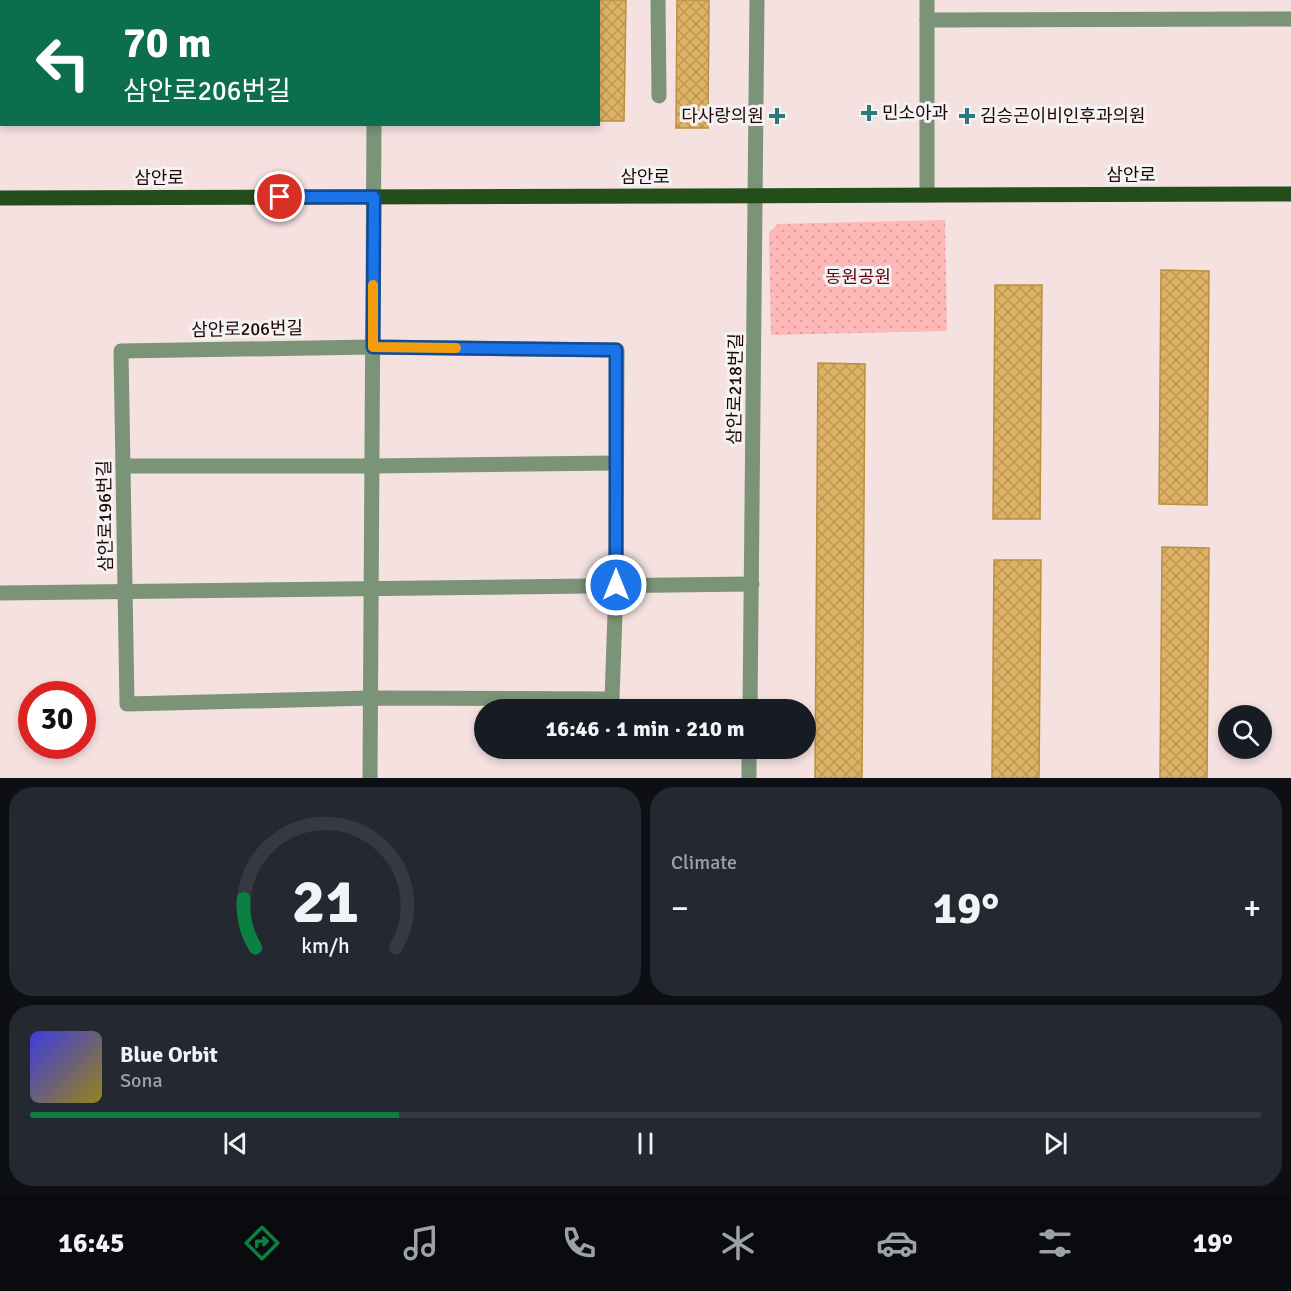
<!DOCTYPE html>
<meta charset="utf-8">
<style>
:root{--surface:#171b24;--page:#242831;--text:#f1f3f6;--muted:#9ea1a6;--line:#363941;--accent:#0b8043}
body{margin:0;font-family:Signika,"Noto Sans KR",sans-serif;background:var(--page);color:var(--text);height:100vh;display:flex;flex-direction:column;font-size:22px;white-space:nowrap}
*{box-sizing:border-box;margin:0}
p{font-size:20px;color:var(--muted)}
.icon{flex:none;width:33px;height:33px;fill:none;stroke:currentColor;stroke-width:2;stroke-linecap:round;stroke-linejoin:round}
.map{position:relative;height:778px;overflow:hidden}
.panel{display:flex;flex-direction:column;gap:9px;padding:9px;background:#0d0f14;flex:1}
.panel>*{flex:none}
.guide{position:absolute;left:0px;top:0px;width:600px;height:126px;box-shadow:0 3px 9px #0003;background:#0b6e4f;color:#fff;overflow:hidden}
.controls{position:absolute;left:1218px;top:705px;display:grid;gap:12px}
.controls a{display:grid;place-items:center;width:54px;height:54px;border-radius:50%;background:var(--surface);box-shadow:0 3px 9px #0003;font-size:30px}
.speed{position:absolute;left:18px;top:681px;display:flex;gap:12px;font-size:30px;font-weight:700;text-align:center}
.speed>*{display:grid;place-content:center;width:78px;height:78px;border-radius:50%;background:var(--surface);box-shadow:0 3px 9px #0003;line-height:1}
.speed .limit{border:9px solid #d22;background:#fff;color:#111}
.pin{position:absolute;display:grid;place-items:center;width:51px;height:51px;color:#fff;margin:-26px;border:3px solid #fff;border-radius:50%;box-shadow:0 2px 6px #0007}
.me{position:absolute;width:66px;margin:-33px;rotate:0deg;stroke-linejoin:round;filter:drop-shadow(0 0 4px #0008)}
.turn{display:flex;align-items:center;gap:21px;height:126px;padding:0 24px;font-size:27px}
.turn .icon{width:78px;height:78px;stroke-width:2.5}
.turn b{display:block;font-size:42px;line-height:51px}
.big{font-size:45px;font-weight:800;line-height:1.1}
.panel .tile{flex:1;display:flex;flex-direction:column;justify-content:center;gap:9px;min-width:0;padding:0 21px;border-radius:24px;background:var(--page)}
.panel .dial{align-items:center;gap:0}
.dial svg{height:156px;overflow:visible;fill:none;stroke:var(--line);stroke-width:7;stroke-linecap:round;text-anchor:middle}
.dial text{fill:var(--text);stroke:none}
.song{display:flex;align-items:center;gap:18px}
.cover{width:72px;height:72px;border-radius:9px;background:linear-gradient(135deg,hsl(240 70% 55%),hsl(50 70% 35%))}
.played{height:6px;border-radius:3px;background:linear-gradient(90deg,var(--accent) 30%,var(--line) 30%)}
.keys{display:flex;justify-content:space-around;direction:ltr}
.heat{display:flex;justify-content:space-between;align-items:center;font-size:33px;direction:ltr}
.panel .tiles{flex:1;display:grid;gap:9px;grid-template-columns:1fr 1fr}
.tile:last-child{grid-column:span 2}
.trip{position:absolute;left:474px;top:699px;width:342px;height:60px;border-radius:30px;background:var(--surface);box-shadow:0 3px 9px #0003;font-weight:800;line-height:60px;text-align:center}
.tabs{display:flex;height:96px;justify-content:space-around;align-items:center;background:#090b0e;color:var(--muted)}
.tabs .icon{width:42px;height:42px}
.tabs .current{color:var(--accent)}
.tabs b{font-size:27px;color:var(--text)}
.map>svg:first-child{display:block}
.park{fill:url(#park-dots)}
.building{fill:url(#building-cross-hatch);stroke:#ba9042;stroke-width:1.5}
.lines{fill:none;stroke-linecap:round;stroke-linejoin:round}
.minor{stroke:#7b9377;stroke-width:15}
.major{stroke:#234e1b;stroke-width:15}
.route-casing{stroke:#114b97;stroke-width:15}
.route{stroke:#1a73e8;stroke-width:10}
.slow{stroke:#f59e0b;stroke-width:10}
.poi-dot{fill:#2f787c;stroke:#f3f3f3;stroke-width:2}
.labels{text-anchor:middle;stroke-width:6;stroke-linejoin:round;paint-order:stroke}
.poi-label{font-size:18px;fill:#220405;stroke:#f3f3f3;text-anchor:start}
.street-label{font-size:18px;fill:#220405;stroke:#f3f3f3}
.park-label{font-size:18px;fill:#640114;stroke:#f3f3f3}
</style>
<div class="map">
<svg width="1291" height="778" viewBox="0 0 1291 778">
<defs>
<pattern id="park-dots" width="8" height="8" patternUnits="userSpaceOnUse" patternTransform="scale(1.5)"><rect width="8" height="8" fill="#fdb8b7"/><path d="M2 2h.1M6 6h.1" fill="none" stroke="#d99d9c" stroke-width="1.8" stroke-linecap="round"/></pattern>
<pattern id="building-cross-hatch" width="8" height="8" patternUnits="userSpaceOnUse" patternTransform="scale(1.5)"><rect width="8" height="8" fill="#deb265"/><path d="M0 0l8 8M0 8l8-8" fill="none" stroke="#be9756"/></pattern>
</defs>
<rect width="100%" height="100%" fill="#f4e1e0"/>
<polygon class="park" points="945,220 947,331 771,335 769,233 778,224"/>
<g class="building">
<rect x="30" y="0" width="30" height="2"/>
<rect x="117" y="0" width="32" height="2"/>
<rect x="213" y="0" width="33" height="2"/>
<rect x="302" y="0" width="31" height="2"/>
<rect x="404" y="0" width="31" height="2"/>
<rect x="496" y="0" width="31" height="2"/>
<polygon points="593,0 626,0 624,121 598,121 598,2"/>
<polygon points="677,0 709,0 708,128 676,128"/>
<polygon points="1161,270 1209,271 1207,505 1159,504"/>
<polygon points="995,285 1042,285 1040,519 993,519"/>
<polygon points="818,363 865,364 862,778 815,778"/>
<polygon points="1162,547 1209,548 1207,778 1160,778"/>
<polygon points="994,560 1041,560 1039,778 992,778"/>
</g>
<g class="lines">
<g class="minor">
<polyline points="197,0 197,2"/>
<polyline points="658,0 659,96"/>
<polyline points="927,0 927,195"/>
<polyline points="102,2 102,0"/>
<polyline points="284,2 284,0"/>
<polyline points="375,2 375,0"/>
<polyline points="478,2 478,0"/>
<polyline points="575,2 575,0"/>
<polyline points="927,20 1291,19"/>
<polygon points="373,347 617,350 616,585 612,699 371,698 127,704 121,351"/>
<polyline points="123,466 372,466 615,463"/>
<polyline points="0,593 752,584"/>
<polyline points="750,710 757,0"/>
<polyline points="370,778 374,124"/>
<polyline points="749,778 749,748"/>
</g>
<polyline class="major" points="0,198 1291,194"/>
</g>
<g class="lines">
<defs>
<polyline id="route" points="280,197 374,197 373,347 616,350 616,585"/>
</defs>
<use href="#route" class="route-casing"/>
<use href="#route" class="route"/>
<polyline class="slow" points="373,285 373,347 456,348"/>
</g>
<g class="poi-dot">
<path d="M866 104h6v6h6v6h-6v6h-6v-6h-6v-6h6z"/>
<path d="M774 107h6v6h6v6h-6v6h-6v-6h-6v-6h6z"/>
<path d="M964 107h6v6h6v6h-6v6h-6v-6h-6v-6h6z"/>
</g>
<g class="labels">
<g class="poi-label">
<text x="882" y="119">민소아과</text>
<text x="764" y="122" text-anchor="end">다사랑의원</text>
<text x="980" y="122">김승곤이비인후과의원</text>
</g>
<g class="street-label">
<text x="1131" y="181">삼안로</text>
<text x="645" y="183">삼안로</text>
<text x="159" y="184">삼안로</text>
<text transform="translate(247 329) rotate(-1)" y="6">삼안로206번길</text>
<text transform="translate(735 389) rotate(-89)" y="6">삼안로218번길</text>
<text transform="translate(105 516) rotate(-91)" y="6">삼안로196번길</text>
</g>
<g class="park-label">
<text x="858" y="283">동원공원</text>
</g>
</g>
</svg>
<div class="controls">
<a><svg class="icon" aria-label="search" viewBox="0 0 24 24"><circle cx="10" cy="10" r="6"/><path d="M15 15l6 6"/></svg></a>
</div>
<div class="speed"><div class="limit">30</div></div>
<div class="pin" style="left:280px;top:197px;background:#d93025"><svg class="icon" aria-label="arrive" viewBox="0 0 24 24"><path d="M6 21V4h12l-3 4 3 4H6"/></svg></div>
<svg class="me" style="left:616px;top:585px" viewBox="-20 -20 40 40"><circle r="17" fill="#1a73e8" stroke="#fff" stroke-width="3"/><path d="M0-11L8 9 0 5-8 9z" fill="#fff"/></svg>
<div class="trip">16:46 · 1 min · 210 m</div>
<div class="guide">
<div class="turn"><svg class="icon" aria-label="left" viewBox="0 0 24 24"><path d="M17 20v-9H6M10 6l-5 5 5 5"/></svg><div><b>70 m</b>삼안로206번길</div></div>
</div>
</div>
<section class="panel">
<div class="tiles">
<div class="tile dial"><svg viewBox="0 0 100 80">
<path d="M14 69A42 42 0 1 1 86 69"/>
<path d="M14 69A42 42 0 0 1 8 44" stroke="#0b8043"/>
<text x="50" y="56" font-size="32" font-weight="700">21</text>
<text x="50" y="72" font-size="11">km/h</text>
</svg></div>
<div class="tile"><p>Climate</p>
<div class="heat"><a>−</a><b class="big">19°</b><a>+</a></div>
</div>
<div class="tile">
<div class="song"><i class="cover"></i><div><b>Blue Orbit</b><p>Sona</p></div></div>
<div class="played"></div>
<div class="keys"><svg class="icon" aria-label="previous" viewBox="0 0 24 24"><path d="M18 5L8 12l10 7zM5 5v14"/></svg><svg class="icon" aria-label="pause" viewBox="0 0 24 24"><path d="M8 5v14M16 5v14"/></svg><svg class="icon" aria-label="next" viewBox="0 0 24 24"><path d="M6 5l10 7-10 7zM19 5v14"/></svg></div>
</div>
</div>
</section>
<nav class="tabs">
<b>16:45</b>
<svg class="icon current" aria-label="directions" viewBox="0 0 24 24"><path d="M12 3l9 9-9 9-9-9zM9 14v-3h6M13 9l2 2-2 2"/></svg>
<svg class="icon" aria-label="music" viewBox="0 0 24 24"><path d="M9 18V5l10-2v13"/><circle cx="6" cy="18" r="3"/><circle cx="16" cy="16" r="3"/></svg>
<svg class="icon" aria-label="phone" viewBox="0 0 24 24"><path d="M5 4h4l2 5-3 2q2 4 5 5l2-3 5 2v4C11 20 4 13 5 4z"/></svg>
<svg class="icon" aria-label="climate" viewBox="0 0 24 24"><path d="M12 3v18M4 7l16 10M4 17L20 7"/></svg>
<svg class="icon" aria-label="car" viewBox="0 0 24 24"><path d="M5 17H2v-5l4-1 3-4h7l3 4 3 1v5h-3M9 17h6M6 11h13"/><circle cx="7" cy="17" r="2"/><circle cx="17" cy="17" r="2"/></svg>
<svg class="icon" aria-label="filters" viewBox="0 0 24 24"><path d="M4 7h16M4 17h16"/><circle cx="9" cy="7" r="2"/><circle cx="15" cy="17" r="2"/></svg>
<b>19°</b>
</nav>
